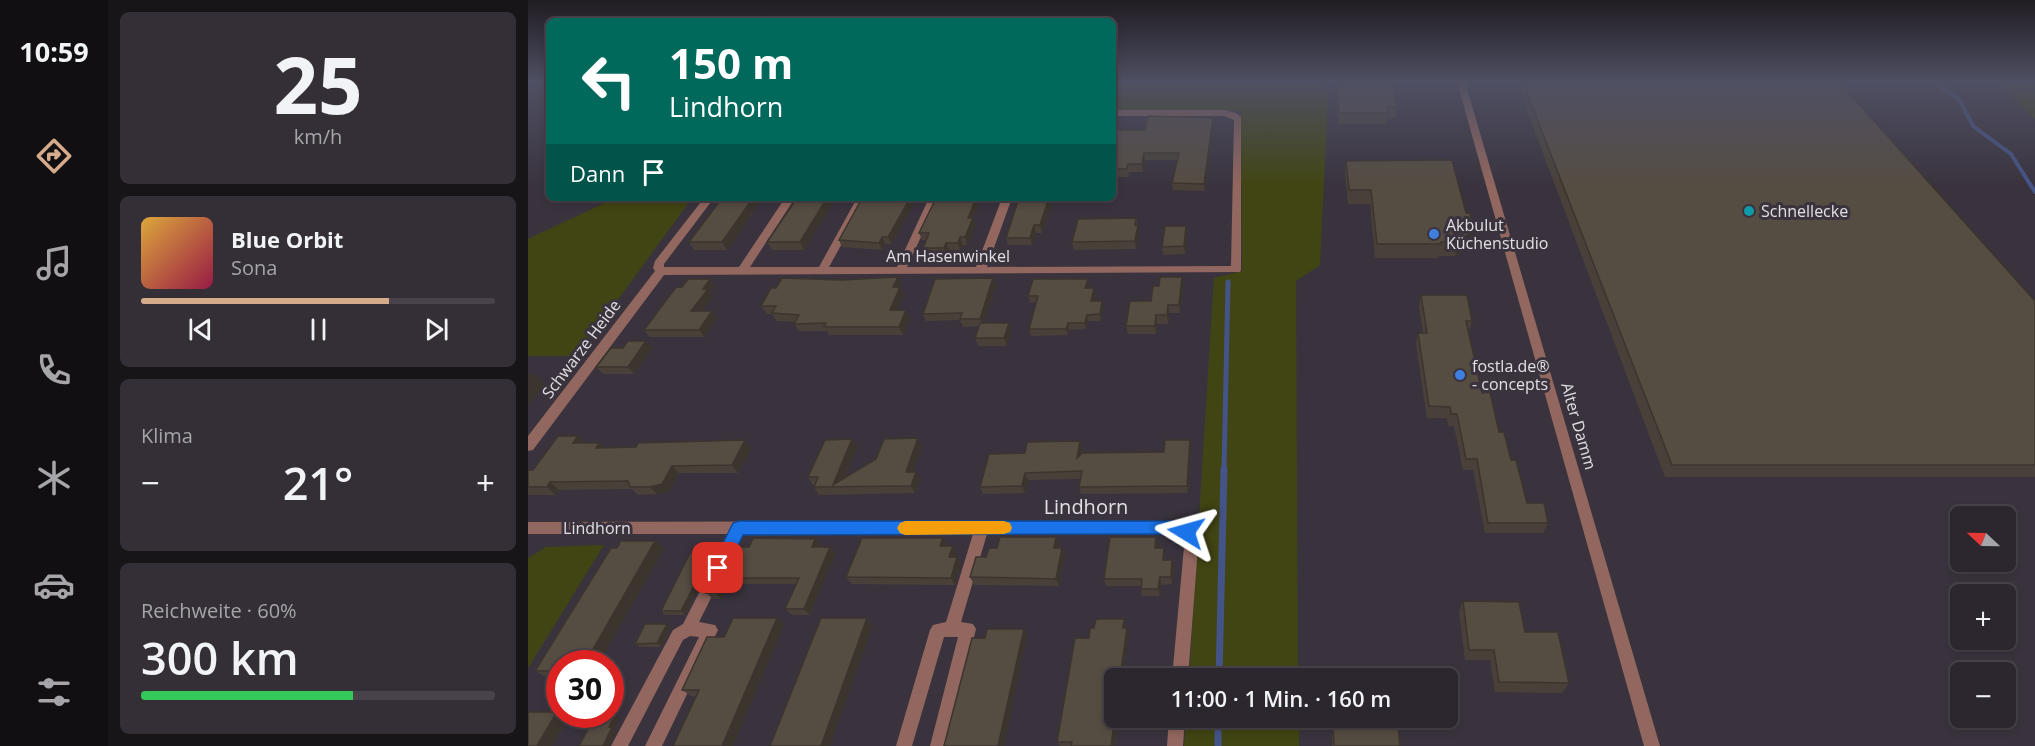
<!DOCTYPE html>
<html lang="de">
<meta charset="utf-8">
<style>
:root{--surface:#2c262e;--page:#342e36;--text:#f1f3f6;--muted:#a6a5aa;--line:#48434a;--accent:#d6ab8b}
body{margin:0;font-family:"Open Sans",sans-serif;background:var(--page);color:var(--text);height:100vh;display:flex;flex-direction:column;font-size:22px;white-space:nowrap}
*{box-sizing:border-box;margin:0}
p{font-size:20px;color:var(--muted)}
.icon{flex:none;width:33px;height:33px;fill:none;stroke:currentColor;stroke-width:2;stroke-linecap:round;stroke-linejoin:round}
.map{position:relative;flex:1;overflow:hidden}
.drawer{display:flex;flex-direction:column;gap:12px;padding:12px;background:#181519;width:420px}
.drawer>*{flex:none}
.guide{position:absolute;left:18px;top:18px;width:570px;height:183px;border-radius:9px;box-shadow:0 3px 9px #0003,0 0 0 2px var(--line);background:#00695c;color:#fff;overflow:hidden}
.needle{width:39px;rotate:292deg}
.buttons{position:absolute;left:1422px;top:506px;display:grid;gap:12px}
.buttons a{display:grid;place-items:center;width:66px;height:66px;border-radius:9px;background:var(--surface);box-shadow:0 3px 9px #0003,0 0 0 2px var(--line);font-size:30px}
.speed{position:absolute;left:18px;top:650px;display:flex;gap:12px;font-size:30px;font-weight:700;text-align:center}
.speed>*{display:grid;place-content:center;width:78px;height:78px;border-radius:50%;background:var(--surface);box-shadow:0 3px 9px #0003,0 0 0 2px var(--line);line-height:1}
.speed .limit{border:9px solid #d22;background:#fff;color:#111}
.pin{position:absolute;display:grid;place-items:center;width:51px;height:51px;color:#fff;margin:-26px;border-radius:12px;box-shadow:0 3px 9px #0006}
.me{position:absolute;width:66px;margin:-33px;rotate:278deg;stroke-linejoin:round;filter:drop-shadow(0 0 4px #0008)}
.turn{display:flex;align-items:center;gap:21px;height:126px;padding:0 24px;font-size:27px}
.turn .icon{width:78px;height:78px;stroke-width:2.5}
.turn b{display:block;font-size:42px;line-height:51px}
.then{display:flex;align-items:center;height:57px;padding:0 24px;background:#0003;gap:12px;font-size:22px}
.big{font-size:45px;font-weight:600;line-height:1.1}
.drawer .tile{flex:1;display:flex;flex-direction:column;justify-content:center;gap:9px;min-width:0;padding:0 21px;border-radius:9px;background:var(--page)}
.drawer .dial{align-items:center;gap:0}
.dial b{font-size:78px;line-height:1}
.song{display:flex;align-items:center;gap:18px}
.cover{width:72px;height:72px;border-radius:9px;background:linear-gradient(135deg,hsl(40 70% 55%),hsl(340 70% 35%))}
.played{height:6px;border-radius:3px;background:linear-gradient(90deg,var(--accent) 70%,var(--line) 70%)}
.keys{display:flex;justify-content:space-around;direction:ltr}
.heat{display:flex;justify-content:space-between;align-items:center;font-size:33px;direction:ltr}
.charge{height:9px;border-radius:4px;background:linear-gradient(90deg,#34c759 60%,var(--line) 0)}
.trip{position:absolute;left:576px;top:668px;width:354px;height:60px;border-radius:9px;background:var(--surface);box-shadow:0 3px 9px #0003,0 0 0 2px var(--line);font-weight:600;line-height:60px;text-align:center}
main{display:flex;flex:1;min-height:0}
.menu{display:flex;flex-direction:column;width:108px;justify-content:space-around;align-items:center;background:#120f12;color:var(--muted)}
.menu .icon{width:42px;height:42px}
.menu .selected{color:var(--accent)}
.menu b{font-size:27px;color:var(--text)}
.map>svg:first-child{display:block}
.green{fill:#414513}
.lines{fill:none;stroke-linecap:round;stroke-linejoin:round}
.stream-far2{stroke:#445488;stroke-width:4}
.stream-far1{stroke:#445488;stroke-width:5}
.stream{stroke:#445488;stroke-width:7}
.minor{fill:#92675f;fill-rule:evenodd}
.wall{fill:#494139}
.shaded-wall{fill:#3c352e}
.building{fill:#554c42;stroke:#3c352e;stroke-width:1.5}
.route{fill:#1a73e8;stroke:#114b97;stroke-width:1.5}
.slow{fill:#f59e0b}
.culture-dot{fill:#0f9aa8;stroke:#3a333e;stroke-width:2}
.shop-dot{fill:#3f7fe0;stroke:#3a333e;stroke-width:2}
.labels{text-anchor:middle;stroke-width:6;stroke-linejoin:round;paint-order:stroke}
.poi-label{font-size:16px;fill:#e2dee5;stroke:#3a333e;text-anchor:start}
.street-label{font-size:16px;fill:#e2dee5;stroke:#3a333e}
.near-street-label{font-size:20px;fill:#e2dee5;stroke:#3a333e}
</style>
<main>
<nav class="menu">
<b>10:59</b>
<svg class="icon selected" aria-label="directions" viewBox="0 0 24 24"><path d="M12 3l9 9-9 9-9-9zM9 14v-3h6M13 9l2 2-2 2"/></svg>
<svg class="icon" aria-label="music" viewBox="0 0 24 24"><path d="M9 18V5l10-2v13"/><circle cx="6" cy="18" r="3"/><circle cx="16" cy="16" r="3"/></svg>
<svg class="icon" aria-label="phone" viewBox="0 0 24 24"><path d="M5 4h4l2 5-3 2q2 4 5 5l2-3 5 2v4C11 20 4 13 5 4z"/></svg>
<svg class="icon" aria-label="climate" viewBox="0 0 24 24"><path d="M12 3v18M4 7l16 10M4 17L20 7"/></svg>
<svg class="icon" aria-label="car" viewBox="0 0 24 24"><path d="M5 17H2v-5l4-1 3-4h7l3 4 3 1v5h-3M9 17h6M6 11h13"/><circle cx="7" cy="17" r="2"/><circle cx="17" cy="17" r="2"/></svg>
<svg class="icon" aria-label="filters" viewBox="0 0 24 24"><path d="M4 7h16M4 17h16"/><circle cx="9" cy="7" r="2"/><circle cx="15" cy="17" r="2"/></svg>
</nav>
<section class="drawer">
<div class="tile dial"><b>25</b><p>km/h</p></div>
<div class="tile">
<div class="song"><i class="cover"></i><div><b>Blue Orbit</b><p>Sona</p></div></div>
<div class="played"></div>
<div class="keys"><svg class="icon" aria-label="previous" viewBox="0 0 24 24"><path d="M18 5L8 12l10 7zM5 5v14"/></svg><svg class="icon" aria-label="pause" viewBox="0 0 24 24"><path d="M8 5v14M16 5v14"/></svg><svg class="icon" aria-label="next" viewBox="0 0 24 24"><path d="M6 5l10 7-10 7zM19 5v14"/></svg></div>
</div>
<div class="tile"><p>Klima</p>
<div class="heat"><a>−</a><b class="big">21°</b><a>+</a></div>
</div>
<div class="tile"><p>Reichweite · 60%</p><b class="big">300 km</b><div class="charge"></div></div>
</section>
<div class="map">
<svg width="1507" height="746" viewBox="0 0 1507 746">
<rect width="100%" height="100%" fill="#3a333e"/>
<g class="green">
<polygon points="585,82 797,82 800,96 792,265 768,281 770,678 661,678 686,278 714,271 713,112 704,106 710,111 585,110"/>
<polygon points="1470,82 1507,82 1507,119"/>
<polygon points="87,198 164,198 49,356 0,356 0,239"/>
<polygon points="76,545 0,668 0,558 18,547"/>
<polygon points="658,717 771,717 771,746 656,746"/>
</g>
<g class="lines">
<polyline class="stream-far2" points="1405,82 1431,99 1445,126 1483,154 1507,192"/>
<polyline class="stream-far1" points="696,470 700,282"/>
<g class="stream">
<polyline points="691,678 696,469"/>
<polyline points="690,717 690,746"/>
</g>
<g class="minor">
<polygon points="929,82 937,82 1132,746 1116,746"/>
<polygon points="585,110 696,110 708,113 713,117 713,270 712,272 136,275 5,450 0,451 0,436 127,271 125,268 127,261 176,198 186,198 136,264 136,267 211,267 257,198 267,198 222,267 291,267 329,198 339,198 301,267 369,267 401,198 411,198 379,267 448,267 474,198 484,198 459,267 703,266 706,120 696,116 585,116"/>
<polygon points="454,521 644,522 664,528 670,547 660,678 644,678 656,547 653,537 644,534 459,534 433,622 445,624 448,629 418,746 402,746 430,637 416,637 384,746 368,746 402,630 405,625 418,622 445,534 215,534 171,622 187,625 190,630 134,746 117,746 171,637 162,636 155,640 100,746 83,746 145,630 155,624 201,534 0,534 0,522"/>
<polygon points="641,717 657,717 655,746 639,746"/>
</g>
</g>
<g class="wall">
<polygon points="810,82 864,82 869,107 868,118 859,118 859,124 810,124 808,98 809,88 810,88"/>
<polygon points="1023,82 1142,82 1507,301 1507,477 1137,477 993,95 995,83 1023,83"/>
<polygon points="686,125 677,191 645,190 644,183 649,160 617,160 615,172 601,172 600,177 585,177 585,162 587,151 585,151 585,130 617,130"/>
<polygon points="818,161 938,213 946,230 943,244 927,256 911,256 911,258 847,258 842,204 820,204 817,175"/>
<polygon points="194,198 235,198 199,250 166,250 161,242"/>
<polygon points="269,198 308,198 276,250 244,250 239,242"/>
<polygon points="491,198 522,198 524,203 514,233 508,233 504,245 480,245 478,238"/>
<polygon points="386,204 363,244 357,244 354,250 314,247 311,240"/>
<polygon points="445,218 448,225 439,245 435,245 432,250 421,250 418,255 398,255 395,248 398,240 394,240 391,233"/>
<polygon points="608,218 611,233 608,249 546,250 544,242"/>
<polygon points="658,226 659,234 657,254 635,255 634,247"/>
<polygon points="370,277 374,285 372,288 376,295 369,310 382,318 375,335 301,335 299,331 271,331 266,324 267,322 249,321 244,314 239,314 233,306 313,280"/>
<polygon points="182,279 186,286 182,292 185,296 174,311 184,311 189,318 176,337 122,337 116,330 154,287"/>
<polygon points="560,279 561,286 560,288 568,295 566,301 575,308 573,321 560,321 558,329 541,330 540,335 503,336 501,329 508,302 502,303 500,296"/>
<polygon points="468,285 456,323 481,323 483,330 479,346 450,346 447,338 451,326 435,327 432,320 398,321 395,314"/>
<polygon points="655,285 652,313 641,313 640,324 629,324 628,334 600,334 598,326 623,301"/>
<polygon points="893,295 944,321 941,332 954,393 983,460 999,503 1020,523 1015,533 957,533 945,470 935,470 926,426 920,426 919,418 899,418 888,344 890,333 895,333 891,307"/>
<polygon points="124,348 106,374 75,374 68,367"/>
<polygon points="390,438 394,446 385,472 388,472 392,479 387,493 291,495 286,487 287,485 285,485 280,477 324,439 329,447 316,478"/>
<polygon points="662,440 663,447 660,493 553,494 551,487 552,479 500,480 497,493 455,494 452,487 497,453 554,449 553,455 636,452"/>
<polygon points="57,443 76,448 223,448 210,473 151,473 141,491 129,494 110,495 104,489 31,490 27,495 0,495 0,470 5,470"/>
<polygon points="628,537 630,545 630,548 637,555 637,560 644,560 646,567 644,584 633,585 632,596 614,596 613,589 613,586 578,586 576,579"/>
<polygon points="287,539 293,545 292,547 302,547 307,554 282,615 264,615 257,609 268,584 200,584 193,599 185,599 178,593 221,547"/>
<polygon points="127,541 136,549 32,663 32,677 18,677 7,671 89,548"/>
<polygon points="419,545 429,553 428,557 429,557 433,564 427,585 324,584 318,577"/>
<polygon points="531,545 530,548 534,548 537,555 531,586 446,585 442,577 458,557"/>
<polygon points="185,549 189,553 157,615 137,615 133,611 171,553"/>
<polygon points="935,601 997,632 1041,683 1034,693 967,692 962,660 937,660 931,611"/>
<polygon points="249,618 256,625 168,696 163,696 154,690 196,637"/>
<polygon points="596,619 598,626 598,628 601,635 586,717 590,717 587,746 532,746 529,742 561,638 566,628"/>
<polygon points="143,627 133,647 112,647 107,644"/>
<polygon points="805,726 872,746 804,746 804,735"/>
</g>
<g class="shaded-wall">
<polygon points="685,118 686,125 677,191 676,184"/>
<polygon points="616,153 617,160 615,172 614,164"/>
<polygon points="225,198 235,198 199,250 194,242"/>
<polygon points="299,198 308,198 276,250 272,242"/>
<polygon points="382,198 383,198 386,204 363,244 360,237"/>
<polygon points="448,198 453,198 442,225 440,218"/>
<polygon points="519,198 522,198 524,203 514,233 512,225"/>
<polygon points="445,218 448,225 439,245 437,237"/>
<polygon points="506,225 508,233 504,245 502,238"/>
<polygon points="610,225 611,233 608,249 607,241"/>
<polygon points="658,226 659,234 657,254 656,246"/>
<polygon points="946,230 943,244 927,256 930,242"/>
<polygon points="354,237 357,244 354,250 351,243"/>
<polygon points="432,237 435,245 432,250 430,243"/>
<polygon points="418,243 421,250 418,255 416,248"/>
<polygon points="370,277 374,285 372,288 376,295 366,318 362,310 365,287"/>
<polygon points="654,277 655,285 652,313 651,305"/>
<polygon points="465,278 468,285 455,326 452,319"/>
<polygon points="182,279 186,286 182,292 185,296 169,318 163,311 175,289"/>
<polygon points="560,279 561,286 559,295 557,288"/>
<polygon points="566,288 568,295 565,308 563,301"/>
<polygon points="574,301 575,308 573,321 572,314"/>
<polygon points="640,305 641,313 640,324 639,315"/>
<polygon points="378,310 382,318 375,335 371,327"/>
<polygon points="184,311 189,318 176,337 171,330"/>
<polygon points="559,315 560,321 558,329 557,323"/>
<polygon points="628,315 629,324 628,334 627,326"/>
<polygon points="481,323 483,330 479,346 476,338"/>
<polygon points="540,323 541,330 540,335 538,329"/>
<polygon points="118,341 124,348 106,374 100,367"/>
<polygon points="4,372 17,384 0,405 0,377"/>
<polygon points="50,436 58,444 45,443"/>
<polygon points="390,438 394,446 383,479 378,472"/>
<polygon points="324,439 329,447 313,487 305,485"/>
<polygon points="217,440 223,448 210,473 204,465"/>
<polygon points="662,440 663,447 660,493 659,486"/>
<polygon points="552,441 554,449 551,465 549,458"/>
<polygon points="71,443 79,450 68,448"/>
<polygon points="144,466 151,473 141,491 129,494 122,487"/>
<polygon points="388,472 392,479 387,493 383,486"/>
<polygon points="497,473 500,480 497,493 494,486"/>
<polygon points="22,482 31,490 27,495 19,487"/>
<polygon points="528,537 531,545 529,555 526,548"/>
<polygon points="628,537 630,545 629,555 627,548"/>
<polygon points="415,538 419,545 417,553 412,546"/>
<polygon points="287,539 293,545 289,554 284,547"/>
<polygon points="127,541 136,549 71,663 57,663"/>
<polygon points="425,546 429,553 426,564 421,557"/>
<polygon points="302,547 307,554 282,615 276,609"/>
<polygon points="534,548 537,555 531,586 528,579"/>
<polygon points="636,548 637,555 636,567 635,560"/>
<polygon points="185,549 189,553 157,615 153,611"/>
<polygon points="429,557 433,564 427,585 423,578"/>
<polygon points="644,560 646,567 644,584 643,577"/>
<polygon points="632,577 633,585 632,596 630,589"/>
<polygon points="193,578 200,584 193,599 186,592"/>
<polygon points="249,618 256,625 205,746 194,746"/>
<polygon points="339,618 345,625 302,746 293,746"/>
<polygon points="596,619 598,626 597,635 595,628"/>
<polygon points="139,624 143,627 133,647 129,643"/>
<polygon points="599,628 601,635 595,678 592,678"/>
<polygon points="496,629 499,635 476,746 470,746"/>
<polygon points="29,712 40,718 24,746 9,746"/>
<polygon points="87,715 93,718 87,729 89,730 82,746 75,746 81,727"/>
<polygon points="587,717 590,717 587,746 583,746"/>
</g>
<g class="building">
<polygon points="811,82 864,82 869,107 859,107 860,113 811,113 809,88 812,88"/>
<polygon points="1031,82 1312,83 1507,301 1507,465 1144,465 995,83 1032,83"/>
<polygon points="620,116 685,118 676,184 644,183 651,153 616,153 614,164 600,164 598,169 585,169 585,162 589,144 585,144 585,130 617,130"/>
<polygon points="924,160 938,213 942,213 946,230 930,242 913,242 913,244 849,244 843,190 821,190 818,161"/>
<polygon points="194,198 225,198 194,242 161,242"/>
<polygon points="269,198 299,198 272,242 239,242"/>
<polygon points="342,198 382,198 360,237 354,237 351,243 311,240 332,202 340,202"/>
<polygon points="408,198 448,198 440,218 445,218 437,237 432,237 430,243 418,243 416,248 395,248 401,233 391,233"/>
<polygon points="491,198 521,198 512,225 506,225 502,238 478,238"/>
<polygon points="608,218 607,225 610,225 607,241 544,242 550,219"/>
<polygon points="637,226 658,226 656,246 634,247"/>
<polygon points="370,277 365,287 372,287 362,310 378,310 371,327 296,327 298,323 266,324 271,315 244,313 248,306 233,306 243,288 248,288 254,278 313,280"/>
<polygon points="632,277 654,277 651,305 640,305 639,315 628,315 627,326 598,326 602,301 623,301 625,286 631,286"/>
<polygon points="465,278 452,319 432,319 434,313 395,314 407,279"/>
<polygon points="160,279 182,279 175,289 180,289 163,311 184,311 171,330 116,330 148,287 154,287"/>
<polygon points="505,279 560,279 557,288 566,288 563,301 574,301 572,314 559,315 557,323 540,323 538,329 501,329 510,296 500,296"/>
<polygon points="893,295 939,295 944,321 938,321 954,393 962,392 971,432 976,432 983,460 988,460 999,503 1016,503 1020,523 960,523 949,459 938,459 929,414 923,414 922,407 901,406 890,333 899,333"/>
<polygon points="452,323 481,323 476,338 447,338"/>
<polygon points="100,341 118,341 100,367 68,367 83,348 95,348"/>
<polygon points="30,436 50,436 45,443 71,443 68,448 108,447 110,443 217,440 204,465 144,466 134,484 122,487 102,487 100,481 22,482 19,487 0,487 0,470 5,470"/>
<polygon points="390,438 378,472 388,472 383,486 286,487 290,477 280,477 297,440 324,439 305,485 348,459 356,439"/>
<polygon points="637,440 662,440 659,486 551,487 554,471 497,473 494,486 452,487 461,454 497,453 499,442 552,441 549,458 554,453 636,452"/>
<polygon points="472,537 528,537 526,548 534,548 528,579 442,577 448,557 458,557 461,548 469,548"/>
<polygon points="582,537 628,537 627,548 636,548 635,560 644,560 643,577 632,577 630,589 613,589 614,579 576,579"/>
<polygon points="225,538 287,539 284,547 302,547 276,609 257,609 271,578 193,578 186,592 178,593 202,547 221,547"/>
<polygon points="334,538 415,538 412,546 425,546 421,557 429,557 423,578 318,577"/>
<polygon points="93,541 127,541 57,663 32,663 32,671 7,671 83,548 89,548"/>
<polygon points="173,549 185,549 153,611 133,611 162,553 171,553"/>
<polygon points="935,601 991,602 997,632 1030,632 1041,683 971,682 966,650 941,650"/>
<polygon points="205,618 249,618 194,746 145,746 171,690 154,690 179,637 196,637"/>
<polygon points="293,618 339,618 293,746 242,746"/>
<polygon points="568,619 596,619 595,628 599,628 592,678 586,678 587,717 583,746 543,746 544,742 529,742 547,638 561,638 562,628 566,628"/>
<polygon points="117,624 139,624 129,643 107,644"/>
<polygon points="459,629 496,629 470,746 416,746 444,638 457,638"/>
<polygon points="0,712 29,712 9,746 0,746"/>
<polygon points="87,715 81,727 84,727 75,746 51,746 67,716"/>
<polygon points="870,725 872,746 806,746 805,726"/>
</g>
<linearGradient id="sky" x2="0" y2="1"><stop stop-color="#201c22"/><stop offset="0.44" stop-color="#4f5063"/><stop offset="1" stop-color="#4f5063" stop-opacity="0"/></linearGradient>
<rect width="1507" height="186" fill="url(#sky)"/>
<polygon class="route" points="211,521 644,521 664,527 667,532 664,537 658,539 644,534 215,535 196,574 190,576 185,574 182,568 185,563 205,523"/>
<polygon class="slow" points="377,521 476,521 482,523 484,528 482,532 476,534 377,535 372,533 369,528 372,523"/>
<circle class="culture-dot" cx="1221" cy="211" r="6"/>
<g class="shop-dot">
<circle cx="906" cy="234" r="6"/>
<circle cx="932" cy="375" r="6"/>
</g>
<g class="labels">
<g class="poi-label">
<text x="1233" y="217">Schnellecke</text>
<text x="918" y="231">Akbulut<tspan x="918" dy="18">Küchenstudio</tspan></text>
<text x="944" y="372">fostla.de®<tspan x="944" dy="18">- concepts</tspan></text>
</g>
<g class="street-label">
<text x="420" y="262">Am Hasenwinkel</text>
<text transform="translate(53 349) rotate(-53)" y="6">Schwarze Heide</text>
<text transform="translate(1051 426) rotate(74)" y="6">Alter Damm</text>
<text x="69" y="534">Lindhorn</text>
</g>
<g class="near-street-label">
<text x="558" y="514">Lindhorn</text>
</g>
</g>
</svg>
<div class="buttons">
<a><svg class="needle" viewBox="-14 -14 28 28"><path d="M0-13l5 13h-10z" fill="#e53935"/><path d="M0 13l5-13h-10z" fill="#a6a5aa"/></svg></a>
<a>+</a>
<a>−</a>
</div>
<div class="speed"><div class="limit">30</div></div>
<div class="pin" style="left:190px;top:568px;background:#d93025"><svg class="icon" aria-label="arrive" viewBox="0 0 24 24"><path d="M6 21V4h12l-3 4 3 4H6"/></svg></div>
<svg class="me" style="left:658px;top:532px" viewBox="-20 -20 40 40"><path d="M0-17L14 15 0 8-14 15z" fill="#1a73e8" stroke="#fff" stroke-width="4"/></svg>
<div class="trip">11:00 · 1 Min. · 160 m</div>
<div class="guide">
<div class="turn"><svg class="icon" aria-label="left" viewBox="0 0 24 24"><path d="M17 20v-9H6M10 6l-5 5 5 5"/></svg><div><b>150 m</b>Lindhorn</div></div>
<div class="then">Dann<svg class="icon" aria-label="arrive" viewBox="0 0 24 24"><path d="M6 21V4h12l-3 4 3 4H6"/></svg></div>
</div>
</div>
</main>
